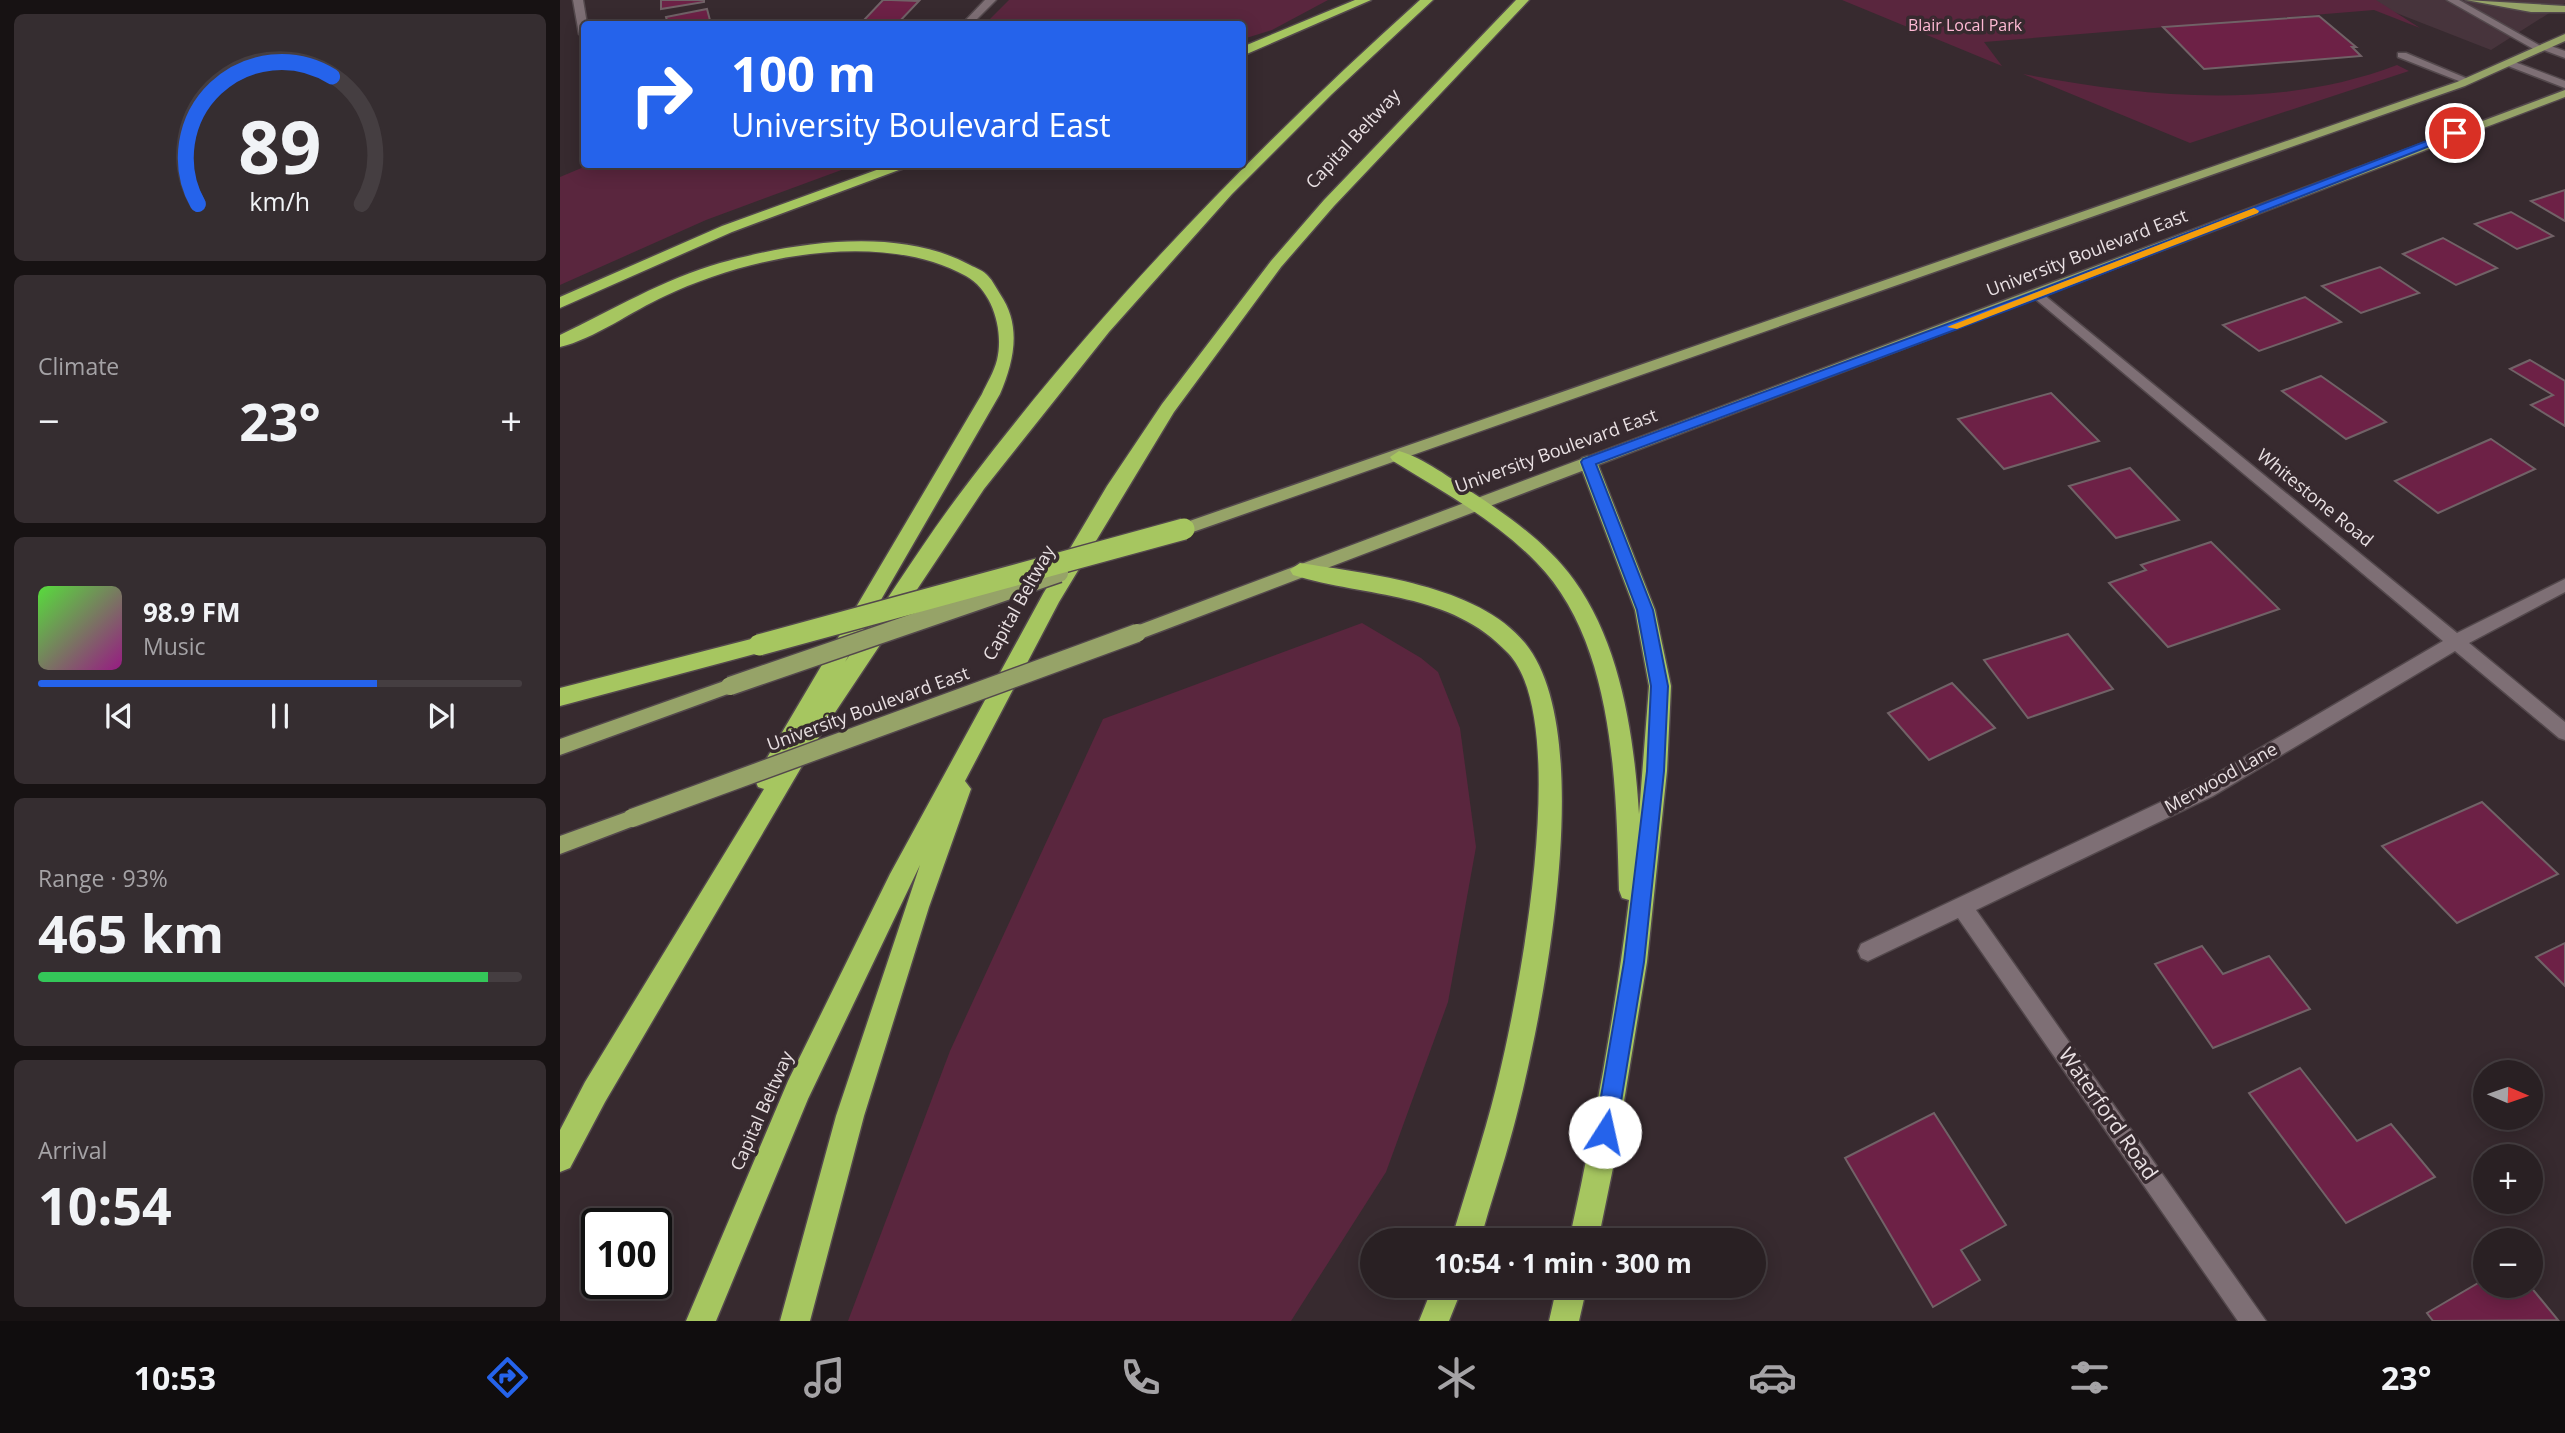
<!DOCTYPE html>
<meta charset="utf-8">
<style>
:root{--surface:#292023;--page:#352d30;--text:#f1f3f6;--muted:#a5a3a6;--line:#453e41;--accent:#2563eb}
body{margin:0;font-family:"Open Sans",sans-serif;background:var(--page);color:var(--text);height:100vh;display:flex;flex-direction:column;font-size:26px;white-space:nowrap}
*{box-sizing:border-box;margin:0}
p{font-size:23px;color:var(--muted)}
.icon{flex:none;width:38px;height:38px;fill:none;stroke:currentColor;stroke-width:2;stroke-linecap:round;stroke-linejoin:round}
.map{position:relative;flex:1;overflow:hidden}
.panel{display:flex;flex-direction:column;gap:14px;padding:14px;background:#171213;width:560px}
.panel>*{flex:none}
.hud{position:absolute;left:21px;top:21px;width:665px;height:147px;border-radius:7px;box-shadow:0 4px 18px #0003,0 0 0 2px var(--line);background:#2563eb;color:#fff;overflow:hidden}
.needle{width:46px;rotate:92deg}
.tools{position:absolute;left:1913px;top:1060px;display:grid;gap:14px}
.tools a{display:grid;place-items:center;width:70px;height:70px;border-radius:50%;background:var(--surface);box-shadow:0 4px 18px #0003,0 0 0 2px var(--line);font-size:35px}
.speed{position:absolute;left:21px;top:1208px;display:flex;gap:14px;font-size:35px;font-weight:700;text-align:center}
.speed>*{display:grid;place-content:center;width:91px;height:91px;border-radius:50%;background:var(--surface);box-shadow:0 4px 18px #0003,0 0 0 2px var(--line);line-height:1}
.speed .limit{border:4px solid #111;border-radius:10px;background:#fff;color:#111}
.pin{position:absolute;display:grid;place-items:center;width:60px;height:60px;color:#fff;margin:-30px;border:4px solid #fff;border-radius:50%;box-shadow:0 2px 7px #0007}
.me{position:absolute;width:77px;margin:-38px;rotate:10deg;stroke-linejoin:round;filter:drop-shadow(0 0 5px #0008)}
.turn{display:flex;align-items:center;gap:24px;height:147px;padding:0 35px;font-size:32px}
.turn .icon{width:91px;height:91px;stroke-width:2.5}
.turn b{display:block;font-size:49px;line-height:60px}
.big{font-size:52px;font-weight:700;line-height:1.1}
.panel .widget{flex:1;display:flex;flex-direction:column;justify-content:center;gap:10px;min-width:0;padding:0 24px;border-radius:10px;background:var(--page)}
.panel .dial{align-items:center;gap:0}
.dial svg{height:182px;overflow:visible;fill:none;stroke:var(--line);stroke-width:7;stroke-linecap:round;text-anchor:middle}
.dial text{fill:var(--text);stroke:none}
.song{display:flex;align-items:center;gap:21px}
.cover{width:84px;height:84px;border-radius:10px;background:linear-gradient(135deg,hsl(110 70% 55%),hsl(310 70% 35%))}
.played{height:7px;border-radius:4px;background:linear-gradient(90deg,var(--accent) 70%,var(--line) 70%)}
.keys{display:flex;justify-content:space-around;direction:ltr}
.heat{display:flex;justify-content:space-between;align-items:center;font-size:38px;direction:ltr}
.charge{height:10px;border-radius:5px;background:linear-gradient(90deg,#34c759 93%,var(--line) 0)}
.trip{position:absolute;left:800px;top:1228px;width:406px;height:70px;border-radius:35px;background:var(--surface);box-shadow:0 4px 18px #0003,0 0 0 2px var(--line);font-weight:700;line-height:70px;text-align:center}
.menu{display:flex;height:112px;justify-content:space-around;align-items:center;background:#100d0e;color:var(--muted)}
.menu .icon{width:49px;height:49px}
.menu .current{color:var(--accent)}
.menu b{font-size:32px;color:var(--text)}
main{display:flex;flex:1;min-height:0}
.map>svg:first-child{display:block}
.built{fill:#47343c}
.green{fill:#5a263e}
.building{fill:#6d2146;stroke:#716267;stroke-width:2}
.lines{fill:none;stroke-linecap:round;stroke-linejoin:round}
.lane-casing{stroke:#53484c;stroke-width:3}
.street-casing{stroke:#53484c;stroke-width:3}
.primary-casing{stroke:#53484c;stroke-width:3}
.highway-casing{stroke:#53484c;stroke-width:3}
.lane{fill:#7e6f75;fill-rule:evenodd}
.street{fill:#7e6f75;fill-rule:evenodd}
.primary{fill:#96a368;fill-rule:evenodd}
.highway{fill:#a6c660;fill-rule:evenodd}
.primary-bridge-casing{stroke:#53484c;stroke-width:21;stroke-linecap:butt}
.highway-bridge-casing{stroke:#53484c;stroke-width:24;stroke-linecap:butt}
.primary-bridge{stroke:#96a368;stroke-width:18}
.highway-bridge{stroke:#a6c660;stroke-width:21}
.route{fill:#2563eb;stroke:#184099;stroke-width:2}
.slow{fill:#f59e0b}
.labels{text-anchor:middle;stroke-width:7;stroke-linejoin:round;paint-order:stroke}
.far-park-label{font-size:16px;fill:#ffbad5;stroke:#372a2f}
.street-label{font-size:18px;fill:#e9e0e3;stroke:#372a2f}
.near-street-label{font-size:21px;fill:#e9e0e3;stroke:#372a2f}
</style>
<main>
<section class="panel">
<div class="widget dial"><svg viewBox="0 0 100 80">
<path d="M14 69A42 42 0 1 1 86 69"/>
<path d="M14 69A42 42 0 0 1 73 13" stroke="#2563eb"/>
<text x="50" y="56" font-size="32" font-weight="700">89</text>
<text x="50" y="72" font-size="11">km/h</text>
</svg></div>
<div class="widget"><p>Climate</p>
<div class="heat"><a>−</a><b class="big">23°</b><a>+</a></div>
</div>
<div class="widget">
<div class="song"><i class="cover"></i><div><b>98.9 FM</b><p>Music</p></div></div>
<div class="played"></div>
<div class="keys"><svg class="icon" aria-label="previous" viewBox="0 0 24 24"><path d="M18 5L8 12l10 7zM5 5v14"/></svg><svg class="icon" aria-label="pause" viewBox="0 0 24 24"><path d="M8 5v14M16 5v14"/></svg><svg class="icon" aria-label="next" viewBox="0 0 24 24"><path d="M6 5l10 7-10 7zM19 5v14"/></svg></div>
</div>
<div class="widget"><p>Range · 93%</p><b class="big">465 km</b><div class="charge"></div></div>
<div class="widget"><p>Arrival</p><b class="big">10:54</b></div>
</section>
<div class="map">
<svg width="2005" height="1321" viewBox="0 0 2005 1321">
<rect width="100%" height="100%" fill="#372a2f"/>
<polygon class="built" points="1317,0 2005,0 2005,3 1931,50 1821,7"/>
<g class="green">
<polygon points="449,0 768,0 712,30 683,39 682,24 425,24"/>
<polygon points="1282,0 1816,0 1860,28 1814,10 1424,42 1442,66"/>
<path d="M1837,65L1849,71L1630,143L1463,74C1586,97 1717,111 1837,65Z"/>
<polygon points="31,164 295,165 146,220 0,285 0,177"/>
<polygon points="802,623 861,658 878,672 900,728 916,847 888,1002 826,1172 731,1321 288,1321 390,1051 543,719"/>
</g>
<g class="building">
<polygon points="101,0 144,0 144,2 101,9"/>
<polygon points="323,0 331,0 359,1 339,22 303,21"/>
<polygon points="147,9 151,24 108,24 106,17"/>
<polygon points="1759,16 1796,47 1792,47 1801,56 1644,69 1603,27"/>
<polygon points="2005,190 2005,221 1971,201"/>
<polygon points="1951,212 1993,236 1957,249 1915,224"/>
<polygon points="1883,238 1937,268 1896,285 1843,254"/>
<polygon points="1820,267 1859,293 1801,313 1762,286"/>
<polygon points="1745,297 1781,322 1699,351 1663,325"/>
<polygon points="1970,360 2005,381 2005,426 1971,405 1993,395 1950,369"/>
<polygon points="1761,376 1826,422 1786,439 1722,391"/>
<polygon points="1491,393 1539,441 1444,469 1398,419"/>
<polygon points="1931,439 1975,469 1878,513 1835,481"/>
<polygon points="1570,468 1619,520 1556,538 1509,486"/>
<polygon points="1651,542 1719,609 1608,647 1549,583 1586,570 1581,565"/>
<polygon points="1508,634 1553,689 1468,718 1424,660"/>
<polygon points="1392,683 1435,728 1369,760 1328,713"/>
<polygon points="1922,802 1998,874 1897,923 1822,846"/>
<polygon points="2005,943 2005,986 1976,957"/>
<polygon points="1642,946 1663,974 1709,956 1750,1009 1653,1048 1595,964"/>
<polygon points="1740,1068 1797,1141 1831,1124 1875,1177 1786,1223 1689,1093"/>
<polygon points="1374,1113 1446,1225 1401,1250 1420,1280 1373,1307 1285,1158"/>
<polygon points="1925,1279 1925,1286 1970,1286 1998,1320 1873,1321 1867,1313"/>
</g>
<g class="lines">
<defs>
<g id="lane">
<polygon points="1887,0 1899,0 1986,49 1977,51"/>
<polygon points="1838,53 1846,53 1913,81 1904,83 1838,57"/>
</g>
<g id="street">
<polygon points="13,0 23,0 27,24 24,24 24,37 19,34"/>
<polygon points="425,0 436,0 412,24 402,24"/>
<polygon points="1985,44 2005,51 2005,58 1981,49 1981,45"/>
<polygon points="1952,61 2005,81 2005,88 1948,66 1947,64"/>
<polygon points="1478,290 1897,633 2005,579 2005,592 1909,643 2005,722 2005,740 1999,738 1895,651 1653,796 1416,910 1706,1321 1678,1321 1398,918 1308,961 1301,958 1298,951 1301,944 1639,784 1883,641 1473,297 1473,291"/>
</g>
<g id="primary">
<polygon points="1906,0 2005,6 2005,12 1971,12"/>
<polygon points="2005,34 2005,41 1905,86 630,533 624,535 616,529 618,525 1897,82"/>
<polygon points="2005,90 2005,97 583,638 571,638 568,633 571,628"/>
<polygon points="170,679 176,681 179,686 176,691 0,755 0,739"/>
<polygon points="72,810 79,812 82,818 79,824 0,854 0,836"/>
</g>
<g id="highway">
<polygon points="795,0 811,0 682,56 682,47"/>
<path d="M860,0H873L772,94L672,194L549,332L424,489L262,732L45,1102L10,1168L0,1172V1130L25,1082L204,789L198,787L195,780L198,773L422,394C427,383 434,372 437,360C444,331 433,291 406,276C321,229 189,256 105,296C72,311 34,339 0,347V335C52,310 104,279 160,263C236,242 338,226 410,265C416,268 424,271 428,276C433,281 436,288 440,294C462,326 454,361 440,394L285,662C327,601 366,537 411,479C544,304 697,147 860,0Z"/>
<polygon points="956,0 969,0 774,206 721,267 614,412 499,602 405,781 411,789 369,907 304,1116 250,1321 220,1321 276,1116 360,865 248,1099 156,1321 126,1321 228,1081 330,874 483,594 547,486 602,404 711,261 764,200"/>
<polygon points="333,164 355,164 172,232 0,308 0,297 162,226"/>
<path d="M839,451C864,458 891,479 913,493C950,517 988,544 1014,580C1061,645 1074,736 1079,814L1089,686L1075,610L1019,462L1022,458L1028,456L1037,462L1095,610L1111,686L1107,771L1087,962L1053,1168L1038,1241H1009C1034,1128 1055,1014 1069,900L1062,898L1059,890C1056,785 1055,642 976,562C935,520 882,491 833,461L830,457Z"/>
<path d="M740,563C809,574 918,585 965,643C1040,735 982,1021 953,1129C943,1167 930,1204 920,1241H891C906,1190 923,1140 936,1088C958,1001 1013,721 948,653C890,591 808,598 733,575L730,570Z"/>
<polygon points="199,637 206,639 209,645 206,651 0,706 0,688"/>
<polygon points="873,1286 903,1286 889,1321 859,1321"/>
<polygon points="997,1286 1027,1286 1019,1321 989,1321"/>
</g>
</defs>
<use href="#lane" class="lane-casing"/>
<use href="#street" class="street-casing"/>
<use href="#primary" class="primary-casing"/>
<use href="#highway" class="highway-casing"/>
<use href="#lane" class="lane"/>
<use href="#street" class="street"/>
<use href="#primary" class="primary"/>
<use href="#highway" class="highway"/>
<defs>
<g id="primary-bridge">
<polyline points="170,686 499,573"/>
<polyline points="72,818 577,633"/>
</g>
<polyline id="highway-bridge" points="199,645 624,529"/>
</defs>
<use href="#primary-bridge" class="primary-bridge-casing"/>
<use href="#highway-bridge" class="highway-bridge-casing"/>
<use href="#primary-bridge" class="primary-bridge"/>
<use href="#highway-bridge" class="highway-bridge"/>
</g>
<polygon class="route" points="1895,130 1900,133 1898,135 1483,297 1036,464 1093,610 1108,686 1104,771 1084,962 1056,1132 1053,1139 1045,1142 1038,1139 1035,1132 1064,962 1087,771 1091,686 1077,610 1021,462 1023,459 1474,292"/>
<polygon class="slow" points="1694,208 1699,211 1698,213 1397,329 1387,327"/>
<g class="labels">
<g class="far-park-label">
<text x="1405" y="31">Blair Local Park</text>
</g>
<g class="street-label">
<text transform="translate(793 139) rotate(-47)" y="6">Capital Beltway</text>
<text transform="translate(1527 253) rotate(-21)" y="6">University Boulevard East</text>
<text transform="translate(996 451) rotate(-20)" y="6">University Boulevard East</text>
<text transform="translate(1755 498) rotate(39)" y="6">Whitestone Road</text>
<text transform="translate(459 603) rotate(-61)" y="6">Capital Beltway</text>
<text transform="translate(308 709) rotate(-20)" y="6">University Boulevard East</text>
<text transform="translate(1661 778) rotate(-29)" y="6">Merwood Lane</text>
<text transform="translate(202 1111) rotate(-66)" y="6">Capital Beltway</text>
</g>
<g class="near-street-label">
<text transform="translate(1548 1114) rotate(55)" y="7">Waterford Road</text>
</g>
</g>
</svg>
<div class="tools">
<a><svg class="needle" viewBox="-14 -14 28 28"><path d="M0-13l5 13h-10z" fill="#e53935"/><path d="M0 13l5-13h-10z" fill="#a5a3a6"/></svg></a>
<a>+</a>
<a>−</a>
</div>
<div class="speed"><div class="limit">100</div></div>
<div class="pin" style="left:1895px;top:133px;background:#d93025"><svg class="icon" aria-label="arrive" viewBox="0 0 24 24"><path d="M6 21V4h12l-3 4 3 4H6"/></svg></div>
<svg class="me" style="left:1045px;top:1132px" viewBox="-20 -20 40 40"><circle r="19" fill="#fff"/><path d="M0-13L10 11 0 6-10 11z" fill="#2563eb"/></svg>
<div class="trip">10:54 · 1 min · 300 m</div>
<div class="hud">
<div class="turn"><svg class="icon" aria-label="right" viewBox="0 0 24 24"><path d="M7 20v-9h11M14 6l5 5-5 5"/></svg><div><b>100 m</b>University Boulevard East</div></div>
</div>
</div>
</main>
<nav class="menu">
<b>10:53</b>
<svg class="icon current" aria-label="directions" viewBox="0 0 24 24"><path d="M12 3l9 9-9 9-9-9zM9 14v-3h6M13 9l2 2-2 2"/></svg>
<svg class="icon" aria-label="music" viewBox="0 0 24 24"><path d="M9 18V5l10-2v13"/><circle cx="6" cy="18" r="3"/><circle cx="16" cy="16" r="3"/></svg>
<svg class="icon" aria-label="phone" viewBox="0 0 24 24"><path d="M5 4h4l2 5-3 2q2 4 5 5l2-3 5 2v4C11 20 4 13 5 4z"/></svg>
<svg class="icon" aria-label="climate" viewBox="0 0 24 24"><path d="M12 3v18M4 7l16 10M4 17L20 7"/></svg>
<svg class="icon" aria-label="car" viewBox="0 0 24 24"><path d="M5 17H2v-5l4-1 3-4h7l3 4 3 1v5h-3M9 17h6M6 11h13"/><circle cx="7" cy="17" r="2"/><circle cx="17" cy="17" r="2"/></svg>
<svg class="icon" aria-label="filters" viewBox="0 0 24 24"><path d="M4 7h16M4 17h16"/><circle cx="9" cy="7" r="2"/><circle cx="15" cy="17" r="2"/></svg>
<b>23°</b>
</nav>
